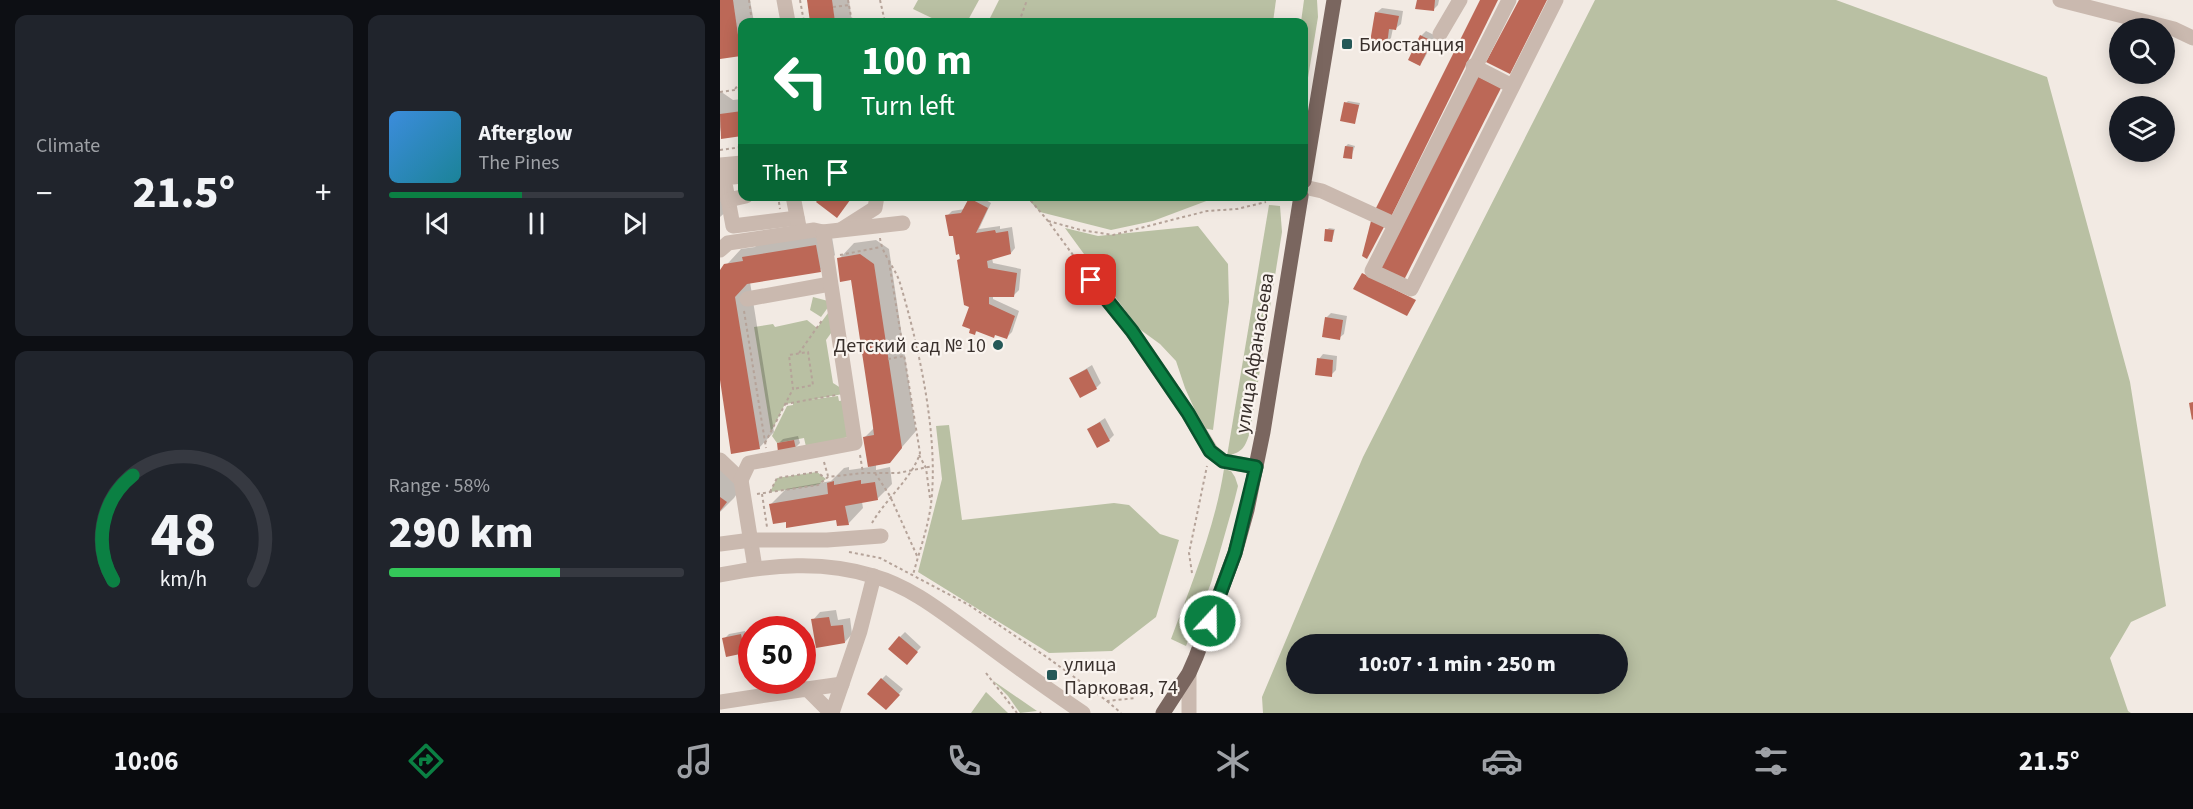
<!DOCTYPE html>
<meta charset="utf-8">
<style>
:root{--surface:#171b24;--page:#20242c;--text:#f1f3f6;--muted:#9ea1a6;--line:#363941;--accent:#0b8043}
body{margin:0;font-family:"Source Sans 3",sans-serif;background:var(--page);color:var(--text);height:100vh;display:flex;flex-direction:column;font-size:22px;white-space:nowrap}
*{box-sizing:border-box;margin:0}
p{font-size:20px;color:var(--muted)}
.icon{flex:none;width:33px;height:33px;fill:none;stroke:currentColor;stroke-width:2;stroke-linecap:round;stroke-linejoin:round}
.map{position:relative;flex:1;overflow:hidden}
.panel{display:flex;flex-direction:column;gap:15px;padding:15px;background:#0d0f14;width:720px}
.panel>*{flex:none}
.top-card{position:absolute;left:18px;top:18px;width:570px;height:183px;border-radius:12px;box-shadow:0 3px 15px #0003;background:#0b8043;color:#fff;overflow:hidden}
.buttons{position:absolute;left:1389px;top:18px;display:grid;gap:12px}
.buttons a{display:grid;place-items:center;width:66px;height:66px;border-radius:50%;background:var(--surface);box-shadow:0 3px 15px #0003;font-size:30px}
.speed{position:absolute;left:18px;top:616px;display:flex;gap:12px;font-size:30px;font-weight:700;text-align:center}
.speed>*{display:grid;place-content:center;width:78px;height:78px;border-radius:50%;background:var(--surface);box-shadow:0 3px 15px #0003;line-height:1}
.speed .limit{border:9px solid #d22;background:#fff;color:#111}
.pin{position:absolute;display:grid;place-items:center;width:51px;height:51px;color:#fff;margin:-26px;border-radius:12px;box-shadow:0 3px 9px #0006}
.me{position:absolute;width:66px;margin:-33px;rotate:21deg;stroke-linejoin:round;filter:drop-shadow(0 0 4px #0008)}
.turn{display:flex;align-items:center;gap:21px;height:126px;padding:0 24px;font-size:27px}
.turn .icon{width:78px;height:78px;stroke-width:2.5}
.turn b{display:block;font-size:42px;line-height:51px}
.then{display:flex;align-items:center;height:57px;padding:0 24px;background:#0003;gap:12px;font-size:22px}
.big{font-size:45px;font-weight:800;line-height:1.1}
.panel .tile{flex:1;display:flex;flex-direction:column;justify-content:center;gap:9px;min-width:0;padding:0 21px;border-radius:12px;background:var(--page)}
.panel .dial{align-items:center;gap:0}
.dial svg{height:156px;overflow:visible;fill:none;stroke:var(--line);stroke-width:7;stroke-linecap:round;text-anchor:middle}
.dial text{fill:var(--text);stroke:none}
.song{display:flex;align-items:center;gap:18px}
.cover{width:72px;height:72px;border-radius:9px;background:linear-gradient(135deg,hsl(210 70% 55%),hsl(190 70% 35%))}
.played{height:6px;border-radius:3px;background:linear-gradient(90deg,var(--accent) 45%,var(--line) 45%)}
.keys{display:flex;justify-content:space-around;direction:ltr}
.heat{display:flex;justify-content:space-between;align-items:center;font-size:33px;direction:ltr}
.charge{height:9px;border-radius:4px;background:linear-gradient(90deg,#34c759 58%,var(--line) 0)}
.panel .tiles{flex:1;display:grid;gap:15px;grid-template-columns:repeat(2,1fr)}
.trip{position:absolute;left:566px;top:634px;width:342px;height:60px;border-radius:30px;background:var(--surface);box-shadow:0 3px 15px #0003;font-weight:800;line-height:60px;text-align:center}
.menu{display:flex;height:96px;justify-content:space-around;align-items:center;background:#090b0e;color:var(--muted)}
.menu .icon{width:42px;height:42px}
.menu .current{color:var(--accent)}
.menu b{font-size:27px;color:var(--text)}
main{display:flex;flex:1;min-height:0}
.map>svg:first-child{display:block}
.green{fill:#b9c0a3;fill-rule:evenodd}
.shadow{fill:#0003}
.building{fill:#bc6857}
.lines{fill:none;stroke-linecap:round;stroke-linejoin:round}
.path{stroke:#b5a399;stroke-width:2;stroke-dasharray:3 3;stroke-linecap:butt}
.minor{stroke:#cab9af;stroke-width:15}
.major{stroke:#7a665f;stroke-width:15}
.route-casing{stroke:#07532c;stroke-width:15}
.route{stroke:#0b8043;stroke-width:10}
.poi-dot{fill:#255857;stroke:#faf4ef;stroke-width:2}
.labels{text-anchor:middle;stroke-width:4.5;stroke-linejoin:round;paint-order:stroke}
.poi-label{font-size:20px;fill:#39302c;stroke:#faf4ef;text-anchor:start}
.street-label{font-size:20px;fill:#39302c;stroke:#faf4ef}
</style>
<main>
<section class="panel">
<div class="tiles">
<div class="tile"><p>Climate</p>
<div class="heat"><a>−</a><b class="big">21.5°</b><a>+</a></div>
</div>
<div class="tile">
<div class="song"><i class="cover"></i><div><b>Afterglow</b><p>The Pines</p></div></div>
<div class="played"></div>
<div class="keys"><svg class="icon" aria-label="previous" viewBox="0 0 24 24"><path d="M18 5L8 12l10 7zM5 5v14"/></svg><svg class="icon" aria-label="pause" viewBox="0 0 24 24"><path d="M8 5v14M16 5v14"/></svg><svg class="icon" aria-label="next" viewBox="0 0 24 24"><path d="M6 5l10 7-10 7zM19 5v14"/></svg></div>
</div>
<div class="tile dial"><svg viewBox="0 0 100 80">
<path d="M14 69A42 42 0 1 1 86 69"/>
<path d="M14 69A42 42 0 0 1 24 15" stroke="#0b8043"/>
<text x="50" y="56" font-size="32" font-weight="700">48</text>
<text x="50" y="72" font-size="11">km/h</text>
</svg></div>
<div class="tile"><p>Range · 58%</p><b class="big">290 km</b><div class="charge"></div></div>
</div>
</section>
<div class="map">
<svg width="1473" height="713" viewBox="0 0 1473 713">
<rect width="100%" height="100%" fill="#f2eae3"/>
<g class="green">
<polygon points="198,0 259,0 247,22 220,22 193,9"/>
<polygon points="279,0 556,0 553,22 268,22"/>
<polygon points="584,0 597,0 598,17 584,102 584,22 581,22"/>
<path d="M875,0H1116L1327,77L1410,382L1446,606L1411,622L1390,658L1408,711L1411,713H543L542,697L643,457ZM576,645H897V684H576Z"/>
<polygon points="306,197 497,197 433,221 391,230 320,212"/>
<path d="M549,205L560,206L562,232L530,432C525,447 523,452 507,456Z"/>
<polygon points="478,226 508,264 509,302 493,430 483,428 465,388 456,361 440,344 418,328 345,228 378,236"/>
<polygon points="93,297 108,301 109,306 101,317 90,310"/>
<polygon points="111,309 114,329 106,340 113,383 124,390 123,394 89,400 118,396 119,401 125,400 130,436 87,451 84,438 57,443 52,436 67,406 73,405 73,403 65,404 51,432 34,327 53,324 55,327 87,320 97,328"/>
<polygon points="229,425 242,520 394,503 409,505 440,534 459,540 436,617 392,651 329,653 198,572 222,479 216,426"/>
<path d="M504,469L511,471L515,477L518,486L514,502L491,583L466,646L451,639C472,583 495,527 504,469Z"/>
<polygon points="97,472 106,479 98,485 50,492 57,478"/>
<polygon points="272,680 317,711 300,713 288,696"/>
<polygon points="266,692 288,713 251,713"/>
</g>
<g class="shadow">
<polygon points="0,0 30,0 34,22 22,22 22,52 21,54 0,57"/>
<polygon points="88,0 129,0 132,22 92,22"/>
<polygon points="698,0 719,0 718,5 713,10"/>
<polygon points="662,8 683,11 681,24 676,28 673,28 671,38 666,43 657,12"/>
<polygon points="706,31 716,36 704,59 699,64 701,36"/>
<polygon points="0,91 13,100 22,99 22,134 2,137 0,127"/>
<polygon points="628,101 640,103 634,122 626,103"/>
<polygon points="628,144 635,146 631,157 626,146"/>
<polygon points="0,161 8,210 0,217"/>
<polygon points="252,196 259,196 271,203 259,229 280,226 280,229 292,227 295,248 291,253 272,258 273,263 301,269 299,290 294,295 273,296 273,299 299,311 292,332 287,337 258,330 255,333 251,306 238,260 241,257 227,216 232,211 245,209"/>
<polygon points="609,228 615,229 612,241 607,230"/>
<polygon points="111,231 115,255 100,270 30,282 54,432 39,448 0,369 0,272 21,249 35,247 39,242"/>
<polygon points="156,240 169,249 196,431 169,462 156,464 156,470 170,467 172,484 157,499 142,502 143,508 128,524 117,518 67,520 51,504 66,489 111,481 124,468 129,467 129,470 150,467 144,438 154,428 132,278 119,259 134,243"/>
<polygon points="611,313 627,316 624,334 619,338 606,318"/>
<polygon points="603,354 617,356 616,370 611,375 599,359"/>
<polygon points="372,365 381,383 376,388 351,378"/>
<polygon points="385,418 394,435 389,440 369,429"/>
<polygon points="78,436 80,443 75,448 58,444 63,439"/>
<polygon points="0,461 27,479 14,498 0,512"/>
<polygon points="116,610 118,620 130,618 132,634 125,642 93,620 100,612"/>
<polygon points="25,631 29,647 24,652 4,639 9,634"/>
<polygon points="185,632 201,647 191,658 180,637"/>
<polygon points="166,675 183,689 171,704 162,679"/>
</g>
<g class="building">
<polygon points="0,0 13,0 21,56 0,59"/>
<polygon points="87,0 112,0 115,22 90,22"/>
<polygon points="697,0 715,0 714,11 695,9"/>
<polygon points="760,0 778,0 671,217 655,210"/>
<polygon points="799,0 827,0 790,74 766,62"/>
<polygon points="655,12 679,16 676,30 669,29 667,45 650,42"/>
<polygon points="700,35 712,41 700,66 688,60"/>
<polygon points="755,75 781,88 683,282 656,269"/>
<polygon points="624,102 639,105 635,124 620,121"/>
<polygon points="22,111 22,136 1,139 0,114"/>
<polygon points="625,146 633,147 632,159 623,158"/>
<polygon points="101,196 133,196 117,218 96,202"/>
<polygon points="249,198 268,208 256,233 275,230 276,233 288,231 291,254 267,261 268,268 297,273 294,297 269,297 269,304 295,316 287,339 275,335 274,338 256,331 255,335 249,333 250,329 242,326 249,307 244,305 237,260 240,259 239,254 236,255 233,236 229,236 225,215 241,213"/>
<polygon points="651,221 665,225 647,259 642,256"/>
<polygon points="605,229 614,230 612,242 604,241"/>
<polygon points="96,245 101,272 27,284 15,297 40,449 11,454 0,380 0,270 4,264 23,261 22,257"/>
<polygon points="140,254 154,264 182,448 170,463 148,467 143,437 154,435 152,419 131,280 120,282 117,258"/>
<polygon points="642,273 696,300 687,316 633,289"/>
<polygon points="605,317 623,320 620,340 602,337"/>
<polygon points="597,358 613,360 612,377 595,375"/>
<polygon points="367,369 377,389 360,398 349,378"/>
<polygon points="1473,402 1473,419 1472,420 1469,403"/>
<polygon points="380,422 390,441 377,448 367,429"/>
<polygon points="74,440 76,449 58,452 57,443"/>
<polygon points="141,480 141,484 155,482 158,500 125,506 129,525 117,526 116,520 66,528 66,522 53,524 49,504 108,494 107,483 114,481 114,485"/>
<polygon points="0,497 7,502 0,511"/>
<polygon points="109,617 111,626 123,625 125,643 96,648 91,619"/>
<polygon points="21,634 25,653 6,657 2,638"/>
<polygon points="179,636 198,652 187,665 168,649"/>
<polygon points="161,678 180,695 166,710 147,694"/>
</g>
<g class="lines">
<g class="path">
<polyline points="29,0 32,22"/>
<polyline points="80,0 84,22"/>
<polyline points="128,0 132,22"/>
<polyline points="160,0 165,22"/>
<polyline points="113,7 129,5"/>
<polyline points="299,22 307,0"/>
<polyline points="15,89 22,80"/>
<polyline points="0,92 22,89"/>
<polyline points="0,150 22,147"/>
<polyline points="58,196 60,209"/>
<polyline points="307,196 328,221 364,270"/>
<polyline points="328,221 361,230 393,235 487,211 517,209 546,202"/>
<path d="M160,238C162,255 175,267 180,283C199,347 219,437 211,504C208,528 199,552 193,575"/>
<polyline points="120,255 161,247"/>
<polyline points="24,311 46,448"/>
<polyline points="79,353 103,319"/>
<polyline points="168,359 184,356"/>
<polyline points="65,404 116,395"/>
<polyline points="45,443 73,389 69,355 88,352 93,385 73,389"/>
<polyline points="140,455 143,473"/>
<polyline points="199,455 206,468 210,498"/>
<polyline points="104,462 108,476"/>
<polyline points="155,473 170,496 198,558"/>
<polyline points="50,492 57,478 97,472 105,478"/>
<polyline points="37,494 98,485 108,477 143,473 178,473 213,466"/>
<polyline points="42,494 47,527"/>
<path d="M152,523C165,500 193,477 200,453L169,262"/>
<polyline points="129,552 160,558 249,605 328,658 387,701 416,698"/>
<polyline points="472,573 469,553 487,466"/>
<polyline points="266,673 297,713"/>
<polyline points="387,701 401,713"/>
<polyline points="320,713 321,712"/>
</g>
<g class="minor">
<polyline points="64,0 68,22"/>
<polyline points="789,0 652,271 691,289 836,0"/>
<polyline points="1340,0 1454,29 1473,38"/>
<polyline points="720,34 740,0"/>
<polyline points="753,66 792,86"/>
<polyline points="0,165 22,163"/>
<polyline points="22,176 4,178 13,226 77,218"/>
<polyline points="584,187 602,191 674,224"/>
<polyline points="73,196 79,227"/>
<polyline points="8,200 26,196"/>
<polyline points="122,229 155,208 157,196"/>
<polyline points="0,250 8,243 94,230 103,232 183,223"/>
<polyline points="371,280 412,331 468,413 491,451 503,461 536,467"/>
<polyline points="27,299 110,284"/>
<polyline points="0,460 21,480 35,568"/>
<polyline points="21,480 29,463 135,443 103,232"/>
<polyline points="0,544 31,540 107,540 161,536"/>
<path d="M0,575C51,565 103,560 153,576C192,587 223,613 255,636C290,662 326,688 363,713"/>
<polyline points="469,673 469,713"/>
<polyline points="87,689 122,684"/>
<polyline points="0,702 87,689 111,713"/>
<polyline points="112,713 140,631 154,576"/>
</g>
<g class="major">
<polyline points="584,181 614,0"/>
<polyline points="443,713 469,673 476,657 515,553 527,510 543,432 581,196"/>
</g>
</g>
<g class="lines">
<defs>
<polyline id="route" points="371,280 412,331 468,413 490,451 503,461 536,467 515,553 490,621"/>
</defs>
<use href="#route" class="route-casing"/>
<use href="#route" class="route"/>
</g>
<g class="poi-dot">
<rect x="621" y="38" width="12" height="12" rx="3"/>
<circle cx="278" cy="345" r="6"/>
<rect x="326" y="669" width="12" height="12" rx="3"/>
</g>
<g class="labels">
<g class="poi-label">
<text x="639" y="51">Биостанция</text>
<text x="266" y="352" text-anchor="end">Детский сад № 10</text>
<text x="344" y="671">улица<tspan x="344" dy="23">Парковая, 74</tspan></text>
</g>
<g class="street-label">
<text transform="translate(534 353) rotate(-81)" y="7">улица Афанасьева</text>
</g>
</g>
</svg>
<div class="buttons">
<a><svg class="icon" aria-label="search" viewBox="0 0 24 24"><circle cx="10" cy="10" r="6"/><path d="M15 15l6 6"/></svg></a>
<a><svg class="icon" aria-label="layers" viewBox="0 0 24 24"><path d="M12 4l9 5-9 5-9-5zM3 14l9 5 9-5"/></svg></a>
</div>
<div class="speed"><div class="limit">50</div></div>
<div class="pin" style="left:371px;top:280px;background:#d93025"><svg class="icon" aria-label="arrive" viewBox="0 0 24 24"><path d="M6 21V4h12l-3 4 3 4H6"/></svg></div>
<svg class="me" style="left:490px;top:621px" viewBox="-20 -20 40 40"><circle r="17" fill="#0b8043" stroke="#fff" stroke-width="3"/><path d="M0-11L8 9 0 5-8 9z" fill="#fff"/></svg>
<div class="trip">10:07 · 1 min · 250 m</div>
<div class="top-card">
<div class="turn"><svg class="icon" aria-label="left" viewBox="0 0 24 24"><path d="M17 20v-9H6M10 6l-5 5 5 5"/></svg><div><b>100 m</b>Turn left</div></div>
<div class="then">Then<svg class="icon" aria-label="arrive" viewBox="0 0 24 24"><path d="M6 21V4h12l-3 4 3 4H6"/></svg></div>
</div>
</div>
</main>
<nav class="menu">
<b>10:06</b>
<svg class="icon current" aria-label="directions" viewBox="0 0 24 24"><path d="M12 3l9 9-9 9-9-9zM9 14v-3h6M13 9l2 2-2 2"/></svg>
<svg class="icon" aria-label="music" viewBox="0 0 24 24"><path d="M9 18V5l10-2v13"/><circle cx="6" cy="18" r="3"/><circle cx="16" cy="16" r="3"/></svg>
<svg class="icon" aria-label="phone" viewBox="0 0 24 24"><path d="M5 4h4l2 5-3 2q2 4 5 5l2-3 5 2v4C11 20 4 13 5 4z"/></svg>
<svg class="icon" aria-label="climate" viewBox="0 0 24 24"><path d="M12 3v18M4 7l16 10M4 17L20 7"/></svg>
<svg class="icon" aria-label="car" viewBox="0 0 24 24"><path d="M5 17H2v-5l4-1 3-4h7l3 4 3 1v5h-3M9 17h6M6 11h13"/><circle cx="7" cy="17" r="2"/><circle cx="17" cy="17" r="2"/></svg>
<svg class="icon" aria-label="filters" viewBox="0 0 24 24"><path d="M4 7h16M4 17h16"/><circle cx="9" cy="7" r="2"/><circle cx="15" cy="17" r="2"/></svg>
<b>21.5°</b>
</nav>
